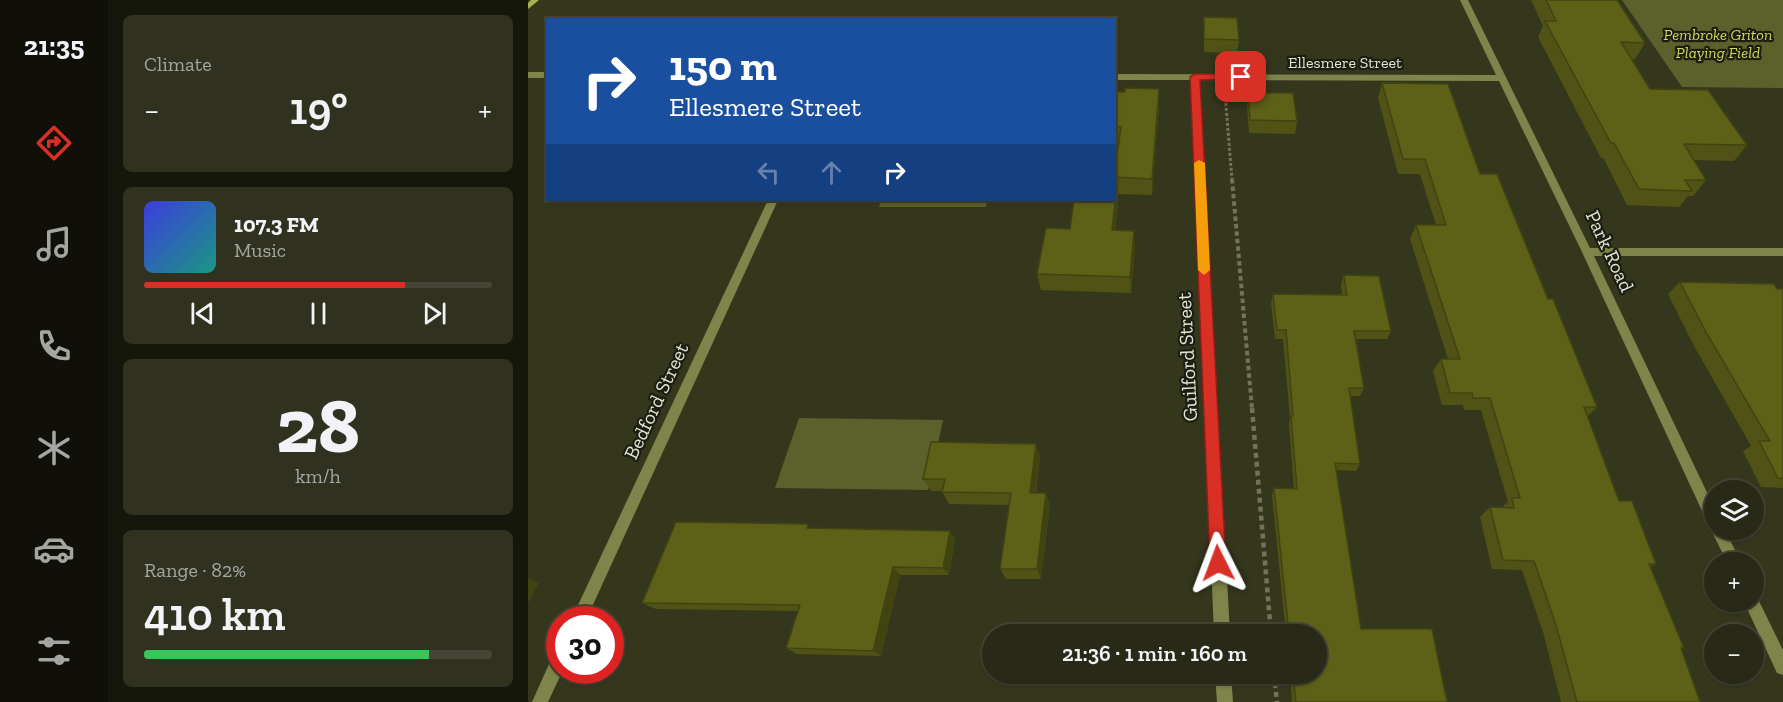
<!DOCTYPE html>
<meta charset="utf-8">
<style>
:root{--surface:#282916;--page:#30311f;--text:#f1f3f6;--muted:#a5a6a1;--line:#444535;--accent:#d93025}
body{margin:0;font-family:"Zilla Slab",serif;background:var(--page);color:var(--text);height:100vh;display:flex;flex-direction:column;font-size:22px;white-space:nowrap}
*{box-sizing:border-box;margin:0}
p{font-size:20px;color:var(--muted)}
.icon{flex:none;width:33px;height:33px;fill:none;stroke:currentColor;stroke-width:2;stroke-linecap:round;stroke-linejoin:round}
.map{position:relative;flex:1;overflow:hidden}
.details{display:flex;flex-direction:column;gap:15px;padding:15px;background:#16170c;width:420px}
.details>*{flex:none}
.top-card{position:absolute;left:18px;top:18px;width:570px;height:183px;border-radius:0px;box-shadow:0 2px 4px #0004,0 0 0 2px var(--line);background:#1a4fa0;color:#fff;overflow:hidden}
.fabs{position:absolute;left:1176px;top:480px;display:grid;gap:12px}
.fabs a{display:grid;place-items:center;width:60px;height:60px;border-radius:50%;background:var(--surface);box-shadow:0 2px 4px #0004,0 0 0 2px var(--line);font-size:30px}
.speed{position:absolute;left:18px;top:606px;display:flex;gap:12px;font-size:30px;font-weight:700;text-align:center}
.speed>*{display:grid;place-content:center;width:78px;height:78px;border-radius:50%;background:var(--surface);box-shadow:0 2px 4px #0004,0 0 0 2px var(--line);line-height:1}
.speed .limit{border:9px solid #d22;background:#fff;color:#111}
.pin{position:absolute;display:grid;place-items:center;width:51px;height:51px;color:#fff;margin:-26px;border-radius:12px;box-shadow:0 3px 9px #0006}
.me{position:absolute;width:66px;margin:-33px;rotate:357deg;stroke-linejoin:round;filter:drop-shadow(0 0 4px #0008)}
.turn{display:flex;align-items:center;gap:21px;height:126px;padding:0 24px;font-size:27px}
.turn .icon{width:78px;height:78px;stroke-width:2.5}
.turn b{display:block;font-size:42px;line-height:51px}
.lanes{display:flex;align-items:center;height:57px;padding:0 24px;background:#0003;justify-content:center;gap:30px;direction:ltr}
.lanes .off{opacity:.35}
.big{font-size:45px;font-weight:600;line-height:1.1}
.details .tile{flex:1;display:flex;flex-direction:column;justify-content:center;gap:9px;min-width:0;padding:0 21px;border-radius:9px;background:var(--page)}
.details .dial{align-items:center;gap:0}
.dial b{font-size:78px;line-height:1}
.song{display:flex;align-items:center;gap:18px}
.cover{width:72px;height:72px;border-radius:9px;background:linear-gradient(135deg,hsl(240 70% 55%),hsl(170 70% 35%))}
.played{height:6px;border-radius:3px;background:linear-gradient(90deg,var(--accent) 75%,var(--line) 75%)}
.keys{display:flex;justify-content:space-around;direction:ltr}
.heat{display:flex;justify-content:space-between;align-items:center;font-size:33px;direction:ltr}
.charge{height:9px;border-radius:4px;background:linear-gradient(90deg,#34c759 82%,var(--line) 0)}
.trip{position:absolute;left:454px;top:624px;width:345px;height:60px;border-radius:30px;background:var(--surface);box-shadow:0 2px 4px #0004,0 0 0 2px var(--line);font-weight:600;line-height:60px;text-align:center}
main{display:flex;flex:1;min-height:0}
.dock{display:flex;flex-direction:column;width:108px;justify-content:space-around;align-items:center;background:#101009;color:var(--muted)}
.dock .icon{width:42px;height:42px}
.dock .current{color:var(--accent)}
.dock b{font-size:27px;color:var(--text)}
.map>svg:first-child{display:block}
.green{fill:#5c602a}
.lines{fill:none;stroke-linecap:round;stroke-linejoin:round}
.path-far2{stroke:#71735c;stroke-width:3;stroke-dasharray:3 2;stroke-linecap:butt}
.path-far1{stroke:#71735c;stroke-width:4;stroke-dasharray:4.5 3;stroke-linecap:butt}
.path{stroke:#71735c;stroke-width:4.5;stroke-dasharray:5 4;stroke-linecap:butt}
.street{fill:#7f844a;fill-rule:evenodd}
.secondary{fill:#a8b050;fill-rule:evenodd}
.wall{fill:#505315}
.shaded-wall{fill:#414411}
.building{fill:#5d6118;stroke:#414411;stroke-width:1.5}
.route{fill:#d93025;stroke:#8d1f18;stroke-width:1.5}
.slow{fill:#f59e0b}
.labels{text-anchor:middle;stroke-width:4.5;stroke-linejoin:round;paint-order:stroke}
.far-park-label{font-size:16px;font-style:italic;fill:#d0d95d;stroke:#1d1e12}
.far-street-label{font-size:16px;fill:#e2e4d4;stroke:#1d1e12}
.street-label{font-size:20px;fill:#e2e4d4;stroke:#1d1e12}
</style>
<main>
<nav class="dock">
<b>21:35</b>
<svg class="icon current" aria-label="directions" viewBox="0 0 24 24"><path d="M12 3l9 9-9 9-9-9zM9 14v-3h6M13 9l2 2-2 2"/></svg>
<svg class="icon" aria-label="music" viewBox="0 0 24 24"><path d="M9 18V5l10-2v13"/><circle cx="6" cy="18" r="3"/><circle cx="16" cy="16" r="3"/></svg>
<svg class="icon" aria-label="phone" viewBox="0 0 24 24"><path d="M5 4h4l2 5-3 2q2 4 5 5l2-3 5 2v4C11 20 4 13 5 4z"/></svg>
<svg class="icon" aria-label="climate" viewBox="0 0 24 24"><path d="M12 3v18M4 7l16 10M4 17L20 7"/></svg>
<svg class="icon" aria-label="car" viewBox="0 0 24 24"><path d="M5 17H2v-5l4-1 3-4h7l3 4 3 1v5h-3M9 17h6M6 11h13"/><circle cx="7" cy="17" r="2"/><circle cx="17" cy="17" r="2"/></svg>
<svg class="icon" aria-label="filters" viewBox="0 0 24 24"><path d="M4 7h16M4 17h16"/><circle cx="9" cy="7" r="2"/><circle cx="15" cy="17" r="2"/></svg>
</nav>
<section class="details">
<div class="tile"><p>Climate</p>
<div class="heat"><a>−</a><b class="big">19°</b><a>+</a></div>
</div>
<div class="tile">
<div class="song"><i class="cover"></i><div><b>107.3 FM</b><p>Music</p></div></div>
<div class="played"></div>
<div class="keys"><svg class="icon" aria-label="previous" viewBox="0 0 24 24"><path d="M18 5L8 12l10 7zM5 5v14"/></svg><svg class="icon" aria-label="pause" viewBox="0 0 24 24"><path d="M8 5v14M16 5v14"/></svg><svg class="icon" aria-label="next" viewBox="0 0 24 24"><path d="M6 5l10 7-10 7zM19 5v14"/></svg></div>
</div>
<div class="tile dial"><b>28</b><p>km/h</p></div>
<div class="tile"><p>Range · 82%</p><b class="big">410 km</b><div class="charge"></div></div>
</section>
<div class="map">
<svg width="1255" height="702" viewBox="0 0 1255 702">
<rect width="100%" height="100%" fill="#35371d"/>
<g class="green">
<polygon points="1094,0 1255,0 1255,88 1154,87"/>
<polygon points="353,200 459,200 458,207 351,207"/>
<polygon points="271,418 415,420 400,490 247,488"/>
</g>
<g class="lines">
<polyline class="path-far2" points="697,93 704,180"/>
<polyline class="path-far1" points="704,179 724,409"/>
<g class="path">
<polyline points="724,408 743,634"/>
<polyline points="746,674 749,702"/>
</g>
<g class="street">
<polygon points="932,0 940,0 1062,248 1255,248 1255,256 1066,256 1186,507 1186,530 1197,530 1213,562 1199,562 1183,530 1184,527 1181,526 1054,252 971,81 672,80 702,634 686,634 663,80 586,80 586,74 968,75"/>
<rect x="0" y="72" width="20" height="6"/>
<polygon points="240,200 250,200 58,620 43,620"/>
<polygon points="1226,595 1229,597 1255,650 1255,675 1249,673 1216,602 1226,602"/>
<polygon points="32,651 32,670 35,670 20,702 4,702 26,653"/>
<polygon points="687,674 703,674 705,702 689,702"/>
</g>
<polygon class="secondary" points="3,0 11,0 0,9 0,3"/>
</g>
<g class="wall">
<polygon points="1003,0 1089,0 1117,43 1107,59 1103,59 1122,89 1219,145 1206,161 1166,160 1178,180 1165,196 1160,196 1151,207 1099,205 1076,159 1073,158 1010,37 1015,26"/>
<polygon points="676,17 711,40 709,53 676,52"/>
<polygon points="854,83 952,174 1020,299 1069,407 1059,417 1091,501 1128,564 1122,567 1156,648 1153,649 1172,702 1033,702 1015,632 994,570 964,569 952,517 962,507 974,507 980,502 953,410 936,410 935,405 914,405 905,371 913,359 920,359 882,239 888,225 908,225 892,174 870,174 850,98"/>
<polygon points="586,92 631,106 624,195 589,194 590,203 587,231 607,248 603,293 513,290 509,274 542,229 587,186 586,176 590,144 586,144"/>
<polygon points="720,93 769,121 767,134 721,133 719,106"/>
<polygon points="816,275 863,331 859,339 828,339 836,388 832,396 822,396 832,464 828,471 808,470 833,629 919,702 764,702 762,674 789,674 789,634 758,634 744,495 746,488 766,489 761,424 762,418 755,339 747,339 743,303 745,294 814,294 813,284"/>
<polygon points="1152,282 1255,289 1255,488 1233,487 1215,451 1223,446 1166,346 1140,294"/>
<polygon points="512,456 508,493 522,504 513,579 478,579 472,569 482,505 421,504 414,491 403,491 395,479"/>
<polygon points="284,528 422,531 427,539 421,575 372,575 353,656 269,654 258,648 270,611 128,609 114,603"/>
</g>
<g class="shaded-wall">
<polygon points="631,89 631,106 624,195 624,179"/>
<polygon points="589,186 590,203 585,247 584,230"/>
<polygon points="606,231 607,248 603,293 602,277"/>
<polygon points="508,444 512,456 506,504 502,493"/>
<polygon points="518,493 522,504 513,579 509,569"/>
<polygon points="422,531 427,539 421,575 415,568"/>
<polygon points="365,567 372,575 353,656 345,651"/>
<polygon points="0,578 11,583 0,603"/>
</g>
<g class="building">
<polygon points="1018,0 1089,0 1117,43 1093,42 1122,89 1180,90 1219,145 1156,144 1178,180 1157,180 1164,191 1111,189 1086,143 1083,143 1017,21 1028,21"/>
<polygon points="676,17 709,18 711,40 676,39"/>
<polygon points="854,83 920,84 952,174 969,174 1020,299 1025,299 1069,407 1056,407 1091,501 1104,501 1128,564 1121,564 1156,648 1153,648 1172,702 1049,702 1028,625 1006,561 975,560 962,507 986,508 984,498 992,498 962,398 945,398 944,393 922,393 913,359 932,359 888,225 918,225 897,159 875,159"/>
<polygon points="597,88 631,89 624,179 586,177 593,127 586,127 586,92 597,92"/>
<polygon points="720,93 765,93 769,121 722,120"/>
<polygon points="586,186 589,186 584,230 606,231 602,277 509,274 518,228 542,229 546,200 586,200"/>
<polygon points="816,275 851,276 863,331 826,331 836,388 821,388 832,464 807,463 833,629 904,629 919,702 768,702 765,674 789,674 789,634 761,634 746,488 769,489 763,416 765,416 758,330 749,330 745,294 819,295"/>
<polygon points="1152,282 1246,284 1249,289 1255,289 1255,478 1250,478 1231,441 1242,441 1179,334"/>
<polygon points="403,442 508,444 502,493 518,493 509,569 472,569 483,493 414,492 417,479 395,479"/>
<polygon points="148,522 280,524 279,528 422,531 415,568 365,567 345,651 258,648 272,605 114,603"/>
</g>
<polygon class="route" points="713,74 718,77 717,79 672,80 698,563 696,569 690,572 684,569 682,563 662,77 667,74"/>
<polygon class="slow" points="671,160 677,163 682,270 676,275 670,270 666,163"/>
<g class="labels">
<g class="far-park-label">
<text x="1190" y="40">Pembroke Griton<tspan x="1190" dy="18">Playing Field</tspan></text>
</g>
<g class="far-street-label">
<text x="817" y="68">Ellesmere Street</text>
</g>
<g class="street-label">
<text transform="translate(1082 251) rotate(65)" y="7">Park Road</text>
<text transform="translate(659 357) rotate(-93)" y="7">Guilford Street</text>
<text transform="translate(128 401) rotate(-65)" y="7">Bedford Street</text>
</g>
</g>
</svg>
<div class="fabs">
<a><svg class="icon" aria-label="layers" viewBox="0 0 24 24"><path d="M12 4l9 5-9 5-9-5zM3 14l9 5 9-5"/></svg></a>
<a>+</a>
<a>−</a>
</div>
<div class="speed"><div class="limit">30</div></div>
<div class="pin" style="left:713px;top:77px;background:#d93025"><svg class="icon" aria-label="arrive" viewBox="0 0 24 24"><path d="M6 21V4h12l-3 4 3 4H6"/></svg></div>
<svg class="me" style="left:690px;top:563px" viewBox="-20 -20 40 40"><path d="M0-17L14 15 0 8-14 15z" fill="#d93025" stroke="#fff" stroke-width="4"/></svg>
<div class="trip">21:36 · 1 min · 160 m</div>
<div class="top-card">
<div class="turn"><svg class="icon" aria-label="right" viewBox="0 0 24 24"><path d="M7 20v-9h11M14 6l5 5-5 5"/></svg><div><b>150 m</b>Ellesmere Street</div></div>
<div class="lanes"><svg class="icon off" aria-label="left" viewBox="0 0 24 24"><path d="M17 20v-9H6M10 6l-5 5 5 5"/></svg><svg class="icon off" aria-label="ahead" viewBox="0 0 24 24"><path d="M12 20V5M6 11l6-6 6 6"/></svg><svg class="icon" aria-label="right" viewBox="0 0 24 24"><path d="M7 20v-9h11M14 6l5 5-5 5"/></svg></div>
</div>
</div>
</main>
